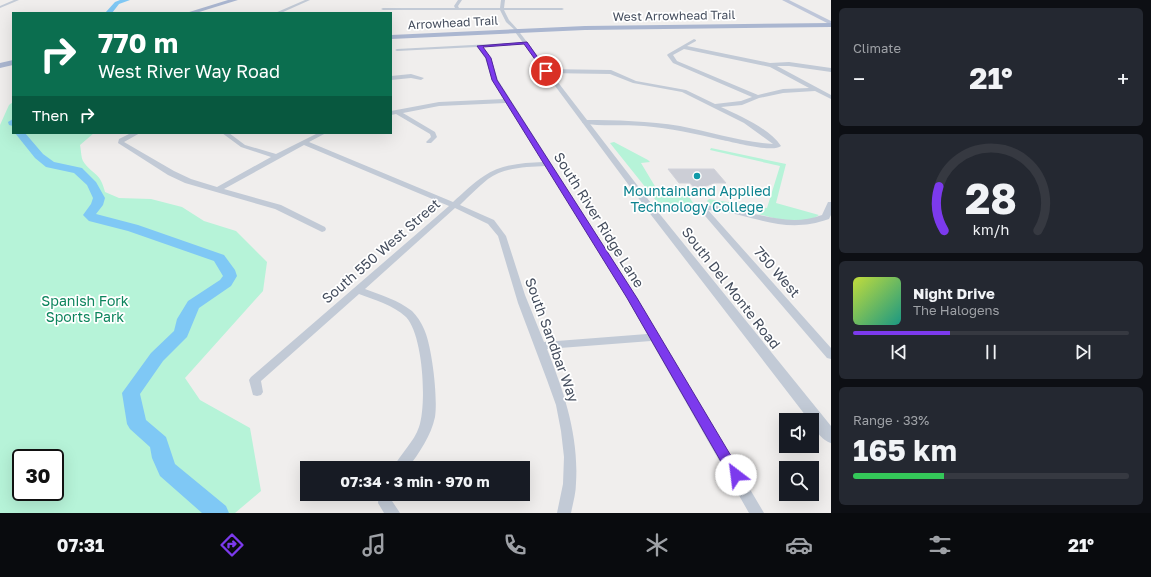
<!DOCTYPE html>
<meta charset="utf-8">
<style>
:root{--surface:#171b24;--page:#242831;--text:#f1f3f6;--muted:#9ea1a6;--line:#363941;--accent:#7c3aed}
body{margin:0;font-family:"Golos Text",sans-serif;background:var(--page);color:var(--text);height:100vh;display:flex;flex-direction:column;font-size:15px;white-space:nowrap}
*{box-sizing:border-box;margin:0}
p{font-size:13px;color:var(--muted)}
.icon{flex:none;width:22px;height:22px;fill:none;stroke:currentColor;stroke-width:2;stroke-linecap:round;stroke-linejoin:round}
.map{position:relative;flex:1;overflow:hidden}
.drawer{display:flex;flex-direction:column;gap:8px;padding:8px;background:#0d0f14;width:320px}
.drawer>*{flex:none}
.hud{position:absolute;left:12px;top:12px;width:380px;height:122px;border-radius:0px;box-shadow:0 4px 16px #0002;background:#0b6e4f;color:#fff;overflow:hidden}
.tools{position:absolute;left:779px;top:413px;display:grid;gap:8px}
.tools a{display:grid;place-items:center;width:40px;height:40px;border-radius:0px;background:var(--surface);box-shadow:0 4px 16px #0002;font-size:20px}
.speed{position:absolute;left:12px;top:449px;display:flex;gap:8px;font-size:20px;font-weight:700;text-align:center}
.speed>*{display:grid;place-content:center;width:52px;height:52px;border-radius:50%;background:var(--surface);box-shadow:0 4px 16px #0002;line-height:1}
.speed .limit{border:2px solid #111;border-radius:6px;background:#fff;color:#111}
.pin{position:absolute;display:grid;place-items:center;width:34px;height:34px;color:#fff;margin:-17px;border:2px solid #fff;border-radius:50%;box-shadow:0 1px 4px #0007}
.me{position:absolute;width:44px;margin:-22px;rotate:330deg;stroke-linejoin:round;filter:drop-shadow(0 0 3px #0008)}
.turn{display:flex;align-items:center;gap:14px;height:84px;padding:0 20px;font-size:18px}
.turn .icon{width:52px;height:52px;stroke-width:2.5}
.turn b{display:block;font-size:28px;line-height:34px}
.then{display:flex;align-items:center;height:38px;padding:0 20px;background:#0003;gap:8px;font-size:15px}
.big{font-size:30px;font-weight:700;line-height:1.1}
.drawer .tile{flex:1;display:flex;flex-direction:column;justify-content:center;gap:6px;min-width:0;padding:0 14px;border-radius:6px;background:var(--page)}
.drawer .dial{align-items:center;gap:0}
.dial svg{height:104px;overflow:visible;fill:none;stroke:var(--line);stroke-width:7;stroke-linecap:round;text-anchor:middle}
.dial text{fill:var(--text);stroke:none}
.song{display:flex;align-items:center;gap:12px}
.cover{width:48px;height:48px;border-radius:6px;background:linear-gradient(135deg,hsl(70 70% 55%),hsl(170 70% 35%))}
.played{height:4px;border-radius:2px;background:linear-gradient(90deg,var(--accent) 35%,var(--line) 35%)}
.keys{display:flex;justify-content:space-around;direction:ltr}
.heat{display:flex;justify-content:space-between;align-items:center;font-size:22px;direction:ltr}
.charge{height:6px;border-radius:3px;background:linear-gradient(90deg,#34c759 33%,var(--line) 0)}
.trip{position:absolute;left:300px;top:461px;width:230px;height:40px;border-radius:0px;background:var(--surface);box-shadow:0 4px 16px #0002;font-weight:700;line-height:40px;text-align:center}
.tabs{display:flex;height:64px;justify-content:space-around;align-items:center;background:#090b0e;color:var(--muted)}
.tabs .icon{width:28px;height:28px}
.tabs .on{color:var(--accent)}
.tabs b{font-size:18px;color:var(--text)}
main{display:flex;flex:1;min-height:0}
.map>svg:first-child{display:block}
.green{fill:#b6f3d8;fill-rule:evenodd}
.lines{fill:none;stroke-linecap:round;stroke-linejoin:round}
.river{fill:#7fc8f5;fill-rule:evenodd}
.building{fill:#ccced6;stroke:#d1d2da}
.minor{fill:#c2cad6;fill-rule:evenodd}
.tertiary{fill:#c2cad6;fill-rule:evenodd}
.secondary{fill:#bec6d9;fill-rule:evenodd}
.primary{fill:#aab6d0;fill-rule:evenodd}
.route{fill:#7c3aed;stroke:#51269a}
.culture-dot{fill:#0f9aa8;stroke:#fff;stroke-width:1.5}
.labels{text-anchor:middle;stroke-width:3.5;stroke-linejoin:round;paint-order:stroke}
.far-street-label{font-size:12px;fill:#444d5d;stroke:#fff}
.culture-label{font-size:14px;fill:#0d838f;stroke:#fff}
.street-label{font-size:14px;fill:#444d5d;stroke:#fff}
.park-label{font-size:14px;fill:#0d855d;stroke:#fff}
</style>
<main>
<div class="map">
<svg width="831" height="513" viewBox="0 0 831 513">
<rect width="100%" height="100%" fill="#f0eeed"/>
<g class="green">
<path d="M13,102V133H94L80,145C81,149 81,157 83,161C92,175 100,171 105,192L119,198L151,199L182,207L204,221L236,231L267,262L263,291L185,378L200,400L250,428L261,491L235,513H0V125L9,105ZM21,458H55V492H21Z"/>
<path d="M614,142L648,160L650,162L641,163L656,188H662L666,193C678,194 688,191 693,203L664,206L663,203H658L610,143Z"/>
<path d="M711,148L786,164L776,203L819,215C803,227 776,219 758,214L759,207L767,208L780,166L710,150Z"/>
<polygon points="709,199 746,205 748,207 748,210 712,206 707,201"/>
</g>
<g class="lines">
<g class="river">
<polygon points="120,0 130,0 119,4 112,13 105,13 115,2"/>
<polygon points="13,119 13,126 9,125 8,122"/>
<polygon points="15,133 25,133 43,154 54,162 82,168 96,182 105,198 103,205 96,214 138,225 224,255 235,270 237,276 231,286 199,308 187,337 163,361 140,394 146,420 166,437 175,464 226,506 229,513 202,513 160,476 152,458 150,447 130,429 127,424 122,393 151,353 174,331 177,319 188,301 220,280 223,276 214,261 128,231 89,221 83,215 91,204 93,198 87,185 74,173 46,167 35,158"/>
</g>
</g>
<polygon class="building" points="668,169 714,169 726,183 714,183 696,190 690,183 679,183"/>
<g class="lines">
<g class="minor">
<polygon points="14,0 19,0 0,8 0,6"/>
<polygon points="305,0 310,0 281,13 275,13"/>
<polygon points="458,0 462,0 458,6 459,8 500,8 501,0 505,0 504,8 562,8 564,9 562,10 504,10 509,20 519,31 517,32 506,22 500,10 383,10 381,9 383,8 455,8 454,6"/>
<path d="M694,39L696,40V41L687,46L770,63L789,62L831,68V72L789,66H777L831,95V99L815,91L783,93L759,98L742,105L721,107C740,116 769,128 781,146C773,153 733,142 722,140C696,134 670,128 644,126C625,124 600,127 583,123L582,122L585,120C616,120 649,121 680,126C711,132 741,142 773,144L744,123L682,92L633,83L610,74L546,73L543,71L546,69L611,70L636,81L686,90L715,104L741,101L752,97L673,63L667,55L668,54ZM684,49L770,67L809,88L783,89L758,95L677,61L673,55Z"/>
<path d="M527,42V43L525,44L482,47L491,58L498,80L637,298L764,513H749L651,341L547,349C564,392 579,436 576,483C576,493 573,503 571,513H557L563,484L564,457L561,431L556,405L547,380L518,303L498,236L488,224L455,208L365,289C381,295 398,300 412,311C417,316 421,322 424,329C432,346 438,398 435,417C431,436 419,453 408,468H393C401,453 414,442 419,427C427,403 423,335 406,317C393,305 375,300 359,294L261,381L263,392L261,395L257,396L253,395L249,380L251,377L449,206L304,145L224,189L281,205L325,227L326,229L325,231L322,232L275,209L185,183L168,175L118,143L119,139L131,133H140L124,142L174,171L191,179L217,187L271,157L241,147L222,133H229L245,145L276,154L318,133H326L309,142L453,202C463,193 473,183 484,176C501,164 523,163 543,162L506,103L439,106L403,113L435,132L437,137L431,143H427L426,142L431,137L430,134L396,114L391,115V111L439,102L504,99L492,80L485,58L477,47L397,51L395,50L397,49ZM546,166L627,298L647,334L544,342L525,295L506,236L494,220L460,205C469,196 478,187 488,179C505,167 526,167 546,166Z"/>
<polygon points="411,74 424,78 421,80 411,78 391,80 391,76"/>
<path d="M828,202H831V215L829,219C782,236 753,213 708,210L831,348V359L827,358L700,210L651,211L647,209L651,207C675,206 699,203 722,207C757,212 788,228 822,215Z"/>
<polygon points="379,494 393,494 392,501 400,513 384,513 378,503"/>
</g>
<path class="tertiary" d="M517,29L654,207L831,426V443C823,441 812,428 812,420H809L648,211L515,32Z"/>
<polygon class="secondary" points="782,0 789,0 831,21 831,25"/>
<g class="primary">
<polygon points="228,0 238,0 196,13 186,13"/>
<polygon points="831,23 831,27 585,30 391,39 391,35 585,26"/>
<polygon points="13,60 13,65 0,68 0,63"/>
</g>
</g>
<polygon class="route" points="527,42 548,72 544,72 524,44 483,47 491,58 497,80 637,298 740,471 742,475 740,479 736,481 731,479 627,298 492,80 486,58 477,46"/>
<circle class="culture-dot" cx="697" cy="176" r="4"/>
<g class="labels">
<g class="far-street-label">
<text transform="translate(674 16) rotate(-1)" y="4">West Arrowhead Trail</text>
<text transform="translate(453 23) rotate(-3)" y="4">Arrowhead Trail</text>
</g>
<g class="culture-label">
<text x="697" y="196">Mountainland Applied<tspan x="697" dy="16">Technology College</tspan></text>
</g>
<g class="street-label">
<text transform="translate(599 220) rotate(58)" y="5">South River Ridge Lane</text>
<text transform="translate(381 251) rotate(-41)" y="5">South 550 West Street</text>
<text transform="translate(777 272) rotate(49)" y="5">750 West</text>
<text transform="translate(731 288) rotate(52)" y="5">South Del Monte Road</text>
<text transform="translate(552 340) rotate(70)" y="5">South Sandbar Way</text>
</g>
<g class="park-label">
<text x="85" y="306">Spanish Fork<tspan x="85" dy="16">Sports Park</tspan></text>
</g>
</g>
</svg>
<div class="tools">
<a><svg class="icon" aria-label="sound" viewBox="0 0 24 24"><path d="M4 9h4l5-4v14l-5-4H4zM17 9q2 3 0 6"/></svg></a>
<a><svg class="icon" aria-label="search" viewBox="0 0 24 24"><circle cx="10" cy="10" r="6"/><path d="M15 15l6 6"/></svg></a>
</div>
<div class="speed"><div class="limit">30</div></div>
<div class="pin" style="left:546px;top:71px;background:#d93025"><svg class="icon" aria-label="arrive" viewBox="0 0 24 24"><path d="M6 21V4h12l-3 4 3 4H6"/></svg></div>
<svg class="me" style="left:736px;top:475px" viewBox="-20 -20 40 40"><circle r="19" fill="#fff"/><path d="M0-13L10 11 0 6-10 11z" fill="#7c3aed"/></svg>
<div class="trip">07:34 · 3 min · 970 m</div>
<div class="hud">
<div class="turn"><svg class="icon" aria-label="right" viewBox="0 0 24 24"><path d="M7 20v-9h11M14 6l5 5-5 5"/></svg><div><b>770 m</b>West River Way Road</div></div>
<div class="then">Then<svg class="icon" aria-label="right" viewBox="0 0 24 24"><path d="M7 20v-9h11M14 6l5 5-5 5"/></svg></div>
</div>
</div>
<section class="drawer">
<div class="tile"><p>Climate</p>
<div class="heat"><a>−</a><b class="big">21°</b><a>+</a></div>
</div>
<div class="tile dial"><svg viewBox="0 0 100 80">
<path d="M14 69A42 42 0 1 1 86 69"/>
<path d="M14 69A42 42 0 0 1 10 35" stroke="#7c3aed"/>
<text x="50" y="56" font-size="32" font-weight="700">28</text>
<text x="50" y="72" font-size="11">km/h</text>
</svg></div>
<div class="tile">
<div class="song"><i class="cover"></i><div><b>Night Drive</b><p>The Halogens</p></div></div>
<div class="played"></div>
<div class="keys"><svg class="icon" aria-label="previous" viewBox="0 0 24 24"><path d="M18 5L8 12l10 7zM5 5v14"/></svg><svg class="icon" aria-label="pause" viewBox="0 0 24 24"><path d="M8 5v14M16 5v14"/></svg><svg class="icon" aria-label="next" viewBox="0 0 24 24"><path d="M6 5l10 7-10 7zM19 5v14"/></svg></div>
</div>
<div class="tile"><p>Range · 33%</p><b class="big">165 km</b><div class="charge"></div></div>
</section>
</main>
<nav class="tabs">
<b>07:31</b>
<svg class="icon on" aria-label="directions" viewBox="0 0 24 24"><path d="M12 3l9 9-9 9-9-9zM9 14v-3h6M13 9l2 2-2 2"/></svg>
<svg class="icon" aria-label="music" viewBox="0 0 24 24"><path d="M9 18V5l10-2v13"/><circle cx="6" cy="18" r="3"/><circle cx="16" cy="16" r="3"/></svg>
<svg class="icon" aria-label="phone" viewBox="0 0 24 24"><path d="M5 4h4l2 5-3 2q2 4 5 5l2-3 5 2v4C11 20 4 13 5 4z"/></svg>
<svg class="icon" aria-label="climate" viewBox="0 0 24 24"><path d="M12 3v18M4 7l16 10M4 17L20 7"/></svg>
<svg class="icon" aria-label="car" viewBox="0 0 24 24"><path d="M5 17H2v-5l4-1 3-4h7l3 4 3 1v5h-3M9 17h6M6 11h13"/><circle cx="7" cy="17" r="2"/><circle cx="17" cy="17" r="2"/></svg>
<svg class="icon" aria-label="filters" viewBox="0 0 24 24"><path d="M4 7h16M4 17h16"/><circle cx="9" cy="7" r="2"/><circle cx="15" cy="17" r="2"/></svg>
<b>21°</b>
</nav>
